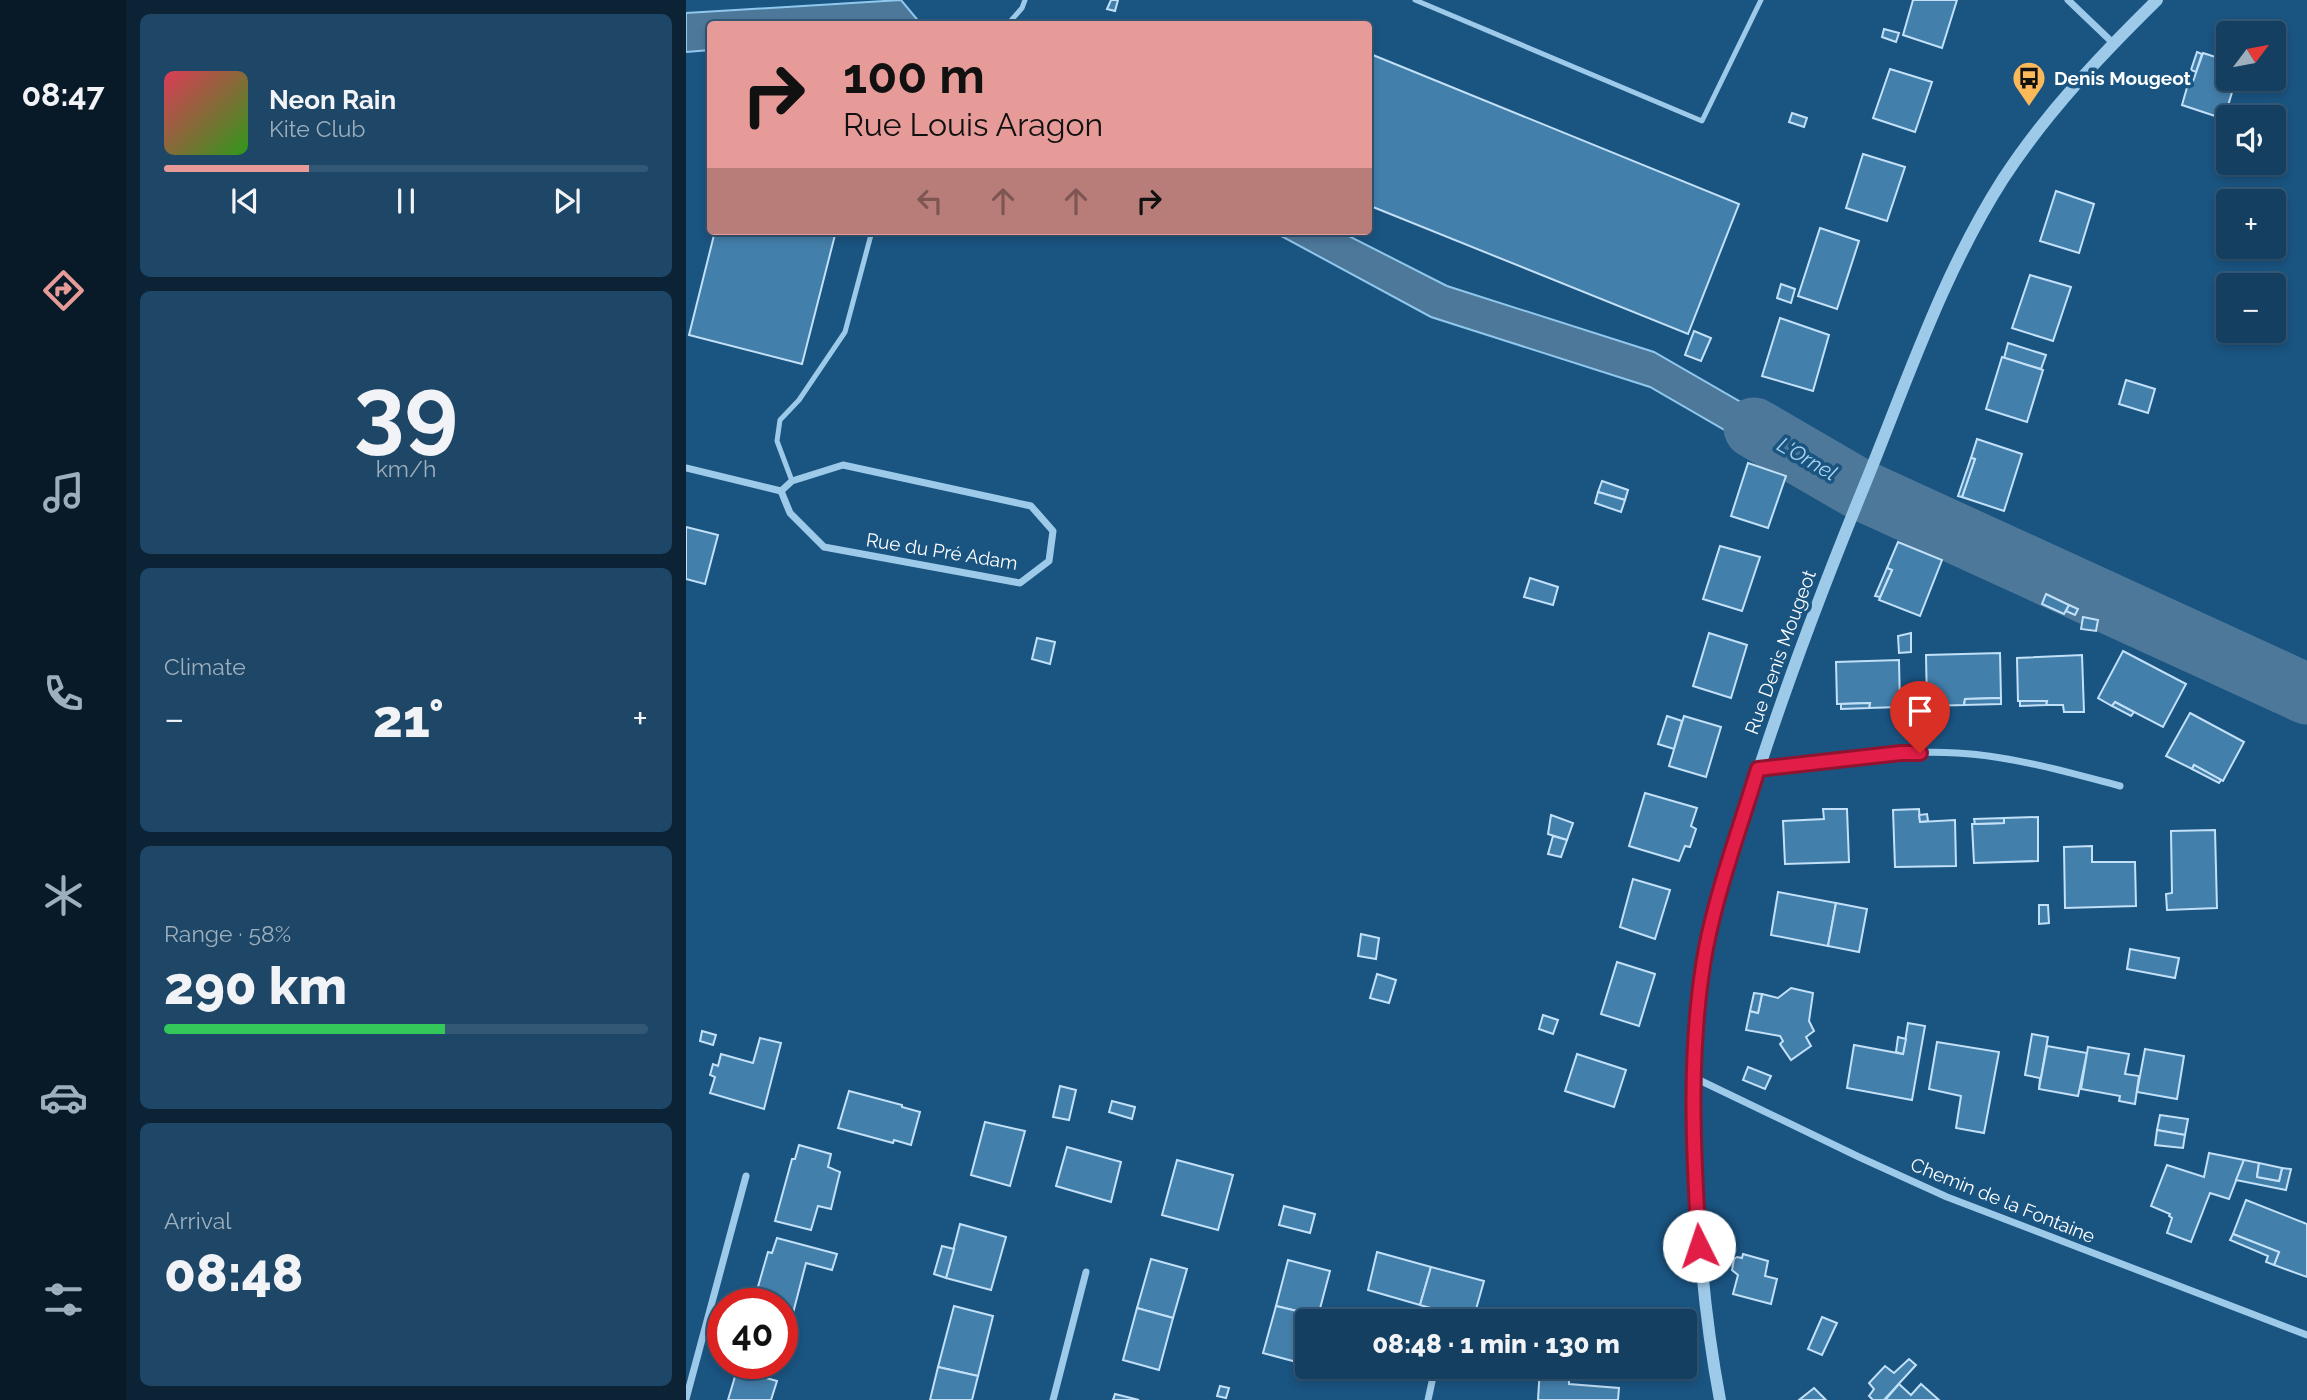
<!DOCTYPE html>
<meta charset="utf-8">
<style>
:root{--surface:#143f61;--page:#1d4667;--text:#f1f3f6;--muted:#9dafbd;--line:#335876;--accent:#e69b98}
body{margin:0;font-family:Raleway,sans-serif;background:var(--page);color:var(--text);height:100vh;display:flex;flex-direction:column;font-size:26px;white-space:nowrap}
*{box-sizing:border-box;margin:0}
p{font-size:23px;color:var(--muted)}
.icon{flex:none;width:38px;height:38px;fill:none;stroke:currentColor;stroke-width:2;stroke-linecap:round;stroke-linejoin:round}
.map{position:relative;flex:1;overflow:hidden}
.details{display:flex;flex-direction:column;gap:14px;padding:14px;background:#0b2335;width:560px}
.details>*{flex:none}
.hud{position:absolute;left:21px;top:21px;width:665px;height:214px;border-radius:7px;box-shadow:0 4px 10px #0003,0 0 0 2px var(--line);background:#e69b98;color:#111;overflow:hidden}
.needle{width:46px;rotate:58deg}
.controls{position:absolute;left:1530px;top:21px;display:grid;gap:14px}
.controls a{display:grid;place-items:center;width:70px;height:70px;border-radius:7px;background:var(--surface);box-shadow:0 4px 10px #0003,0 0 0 2px var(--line);font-size:35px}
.speed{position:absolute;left:21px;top:1288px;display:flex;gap:14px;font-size:35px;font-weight:700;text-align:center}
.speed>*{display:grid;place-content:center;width:91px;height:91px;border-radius:50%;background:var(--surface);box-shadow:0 4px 10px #0003,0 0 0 2px var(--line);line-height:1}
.speed .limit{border:10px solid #d22;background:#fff;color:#111}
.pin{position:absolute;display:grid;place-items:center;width:60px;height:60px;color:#fff;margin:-72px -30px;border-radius:50% 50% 50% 0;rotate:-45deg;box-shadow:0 0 7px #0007}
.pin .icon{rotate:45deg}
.me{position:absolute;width:77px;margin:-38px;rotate:356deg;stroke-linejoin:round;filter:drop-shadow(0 0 5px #0008)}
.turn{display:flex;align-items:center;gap:24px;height:147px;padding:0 21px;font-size:32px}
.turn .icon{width:91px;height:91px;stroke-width:2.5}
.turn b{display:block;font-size:49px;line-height:60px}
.lanes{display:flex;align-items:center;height:66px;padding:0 21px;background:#0003;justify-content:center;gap:35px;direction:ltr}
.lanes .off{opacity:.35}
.big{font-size:52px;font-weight:800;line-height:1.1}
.details .tile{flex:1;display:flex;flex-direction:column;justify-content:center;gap:10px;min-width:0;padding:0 24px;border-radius:10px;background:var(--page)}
.details .dial{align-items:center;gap:0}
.dial b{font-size:91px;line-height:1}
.song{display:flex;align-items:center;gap:21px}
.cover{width:84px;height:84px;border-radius:10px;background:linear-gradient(135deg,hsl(350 70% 55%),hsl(110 70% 35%))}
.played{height:7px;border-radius:4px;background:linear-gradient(90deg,var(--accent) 30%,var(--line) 30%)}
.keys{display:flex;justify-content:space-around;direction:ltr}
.heat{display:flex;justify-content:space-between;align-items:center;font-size:38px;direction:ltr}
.charge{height:10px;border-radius:5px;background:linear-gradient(90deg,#34c759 58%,var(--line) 0)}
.trip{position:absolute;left:609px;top:1309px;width:402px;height:70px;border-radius:7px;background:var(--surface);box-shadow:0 4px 10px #0003,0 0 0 2px var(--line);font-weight:800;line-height:70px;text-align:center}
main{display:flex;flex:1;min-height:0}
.tab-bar{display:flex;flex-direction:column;width:126px;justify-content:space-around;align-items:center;background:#081927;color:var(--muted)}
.tab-bar .icon{width:49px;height:49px}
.tab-bar .active{color:var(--accent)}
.tab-bar b{font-size:32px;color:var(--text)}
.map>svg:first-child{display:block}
.water{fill:#4d7899;stroke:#90c7ed;stroke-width:2}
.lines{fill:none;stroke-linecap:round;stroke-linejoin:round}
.river{stroke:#4d7899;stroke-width:61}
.building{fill:#437fab;stroke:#c2e1f8;stroke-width:2}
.service{stroke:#9ecaea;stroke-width:5}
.minor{stroke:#9ecaea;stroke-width:7}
.tertiary{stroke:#9ecaea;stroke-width:12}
.route-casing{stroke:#92132f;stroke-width:18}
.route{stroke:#e11d48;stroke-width:12}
.labels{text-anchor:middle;stroke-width:7;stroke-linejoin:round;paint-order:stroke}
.poi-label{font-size:19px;font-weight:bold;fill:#fff;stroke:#1a5481;text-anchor:start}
.street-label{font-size:19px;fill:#fff;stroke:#1a5481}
.water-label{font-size:21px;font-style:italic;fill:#a9d4f2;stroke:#1a5481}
</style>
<main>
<nav class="tab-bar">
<b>08:47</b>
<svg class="icon active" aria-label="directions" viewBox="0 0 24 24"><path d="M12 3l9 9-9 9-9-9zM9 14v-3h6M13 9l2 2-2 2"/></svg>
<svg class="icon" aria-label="music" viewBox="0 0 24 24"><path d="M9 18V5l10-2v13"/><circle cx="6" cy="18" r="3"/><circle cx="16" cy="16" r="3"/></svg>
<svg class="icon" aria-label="phone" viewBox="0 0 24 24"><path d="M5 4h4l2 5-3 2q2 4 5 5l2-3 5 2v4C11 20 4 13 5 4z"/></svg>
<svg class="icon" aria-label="climate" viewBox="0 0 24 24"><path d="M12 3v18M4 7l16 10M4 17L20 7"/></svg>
<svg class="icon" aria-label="car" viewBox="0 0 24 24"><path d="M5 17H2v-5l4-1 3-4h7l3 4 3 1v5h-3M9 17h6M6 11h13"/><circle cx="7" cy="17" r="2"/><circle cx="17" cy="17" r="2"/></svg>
<svg class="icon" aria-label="filters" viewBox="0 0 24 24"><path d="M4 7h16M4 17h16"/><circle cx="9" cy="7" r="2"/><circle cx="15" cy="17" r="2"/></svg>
</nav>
<section class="details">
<div class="tile">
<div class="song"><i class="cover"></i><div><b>Neon Rain</b><p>Kite Club</p></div></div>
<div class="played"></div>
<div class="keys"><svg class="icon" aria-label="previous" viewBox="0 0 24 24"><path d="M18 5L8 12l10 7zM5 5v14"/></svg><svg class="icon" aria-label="pause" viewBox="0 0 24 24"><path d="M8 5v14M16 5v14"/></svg><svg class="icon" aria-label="next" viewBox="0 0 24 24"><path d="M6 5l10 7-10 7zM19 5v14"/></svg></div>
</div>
<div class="tile dial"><b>39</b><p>km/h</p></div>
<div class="tile"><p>Climate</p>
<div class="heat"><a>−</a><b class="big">21°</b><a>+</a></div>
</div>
<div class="tile"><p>Range · 58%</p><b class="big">290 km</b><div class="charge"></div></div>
<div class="tile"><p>Arrival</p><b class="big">08:48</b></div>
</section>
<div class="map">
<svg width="1621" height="1400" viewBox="0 0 1621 1400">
<rect width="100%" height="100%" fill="#1a5481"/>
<g class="water">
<polygon points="215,0 235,24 24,24 24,50 0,52 0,13"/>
<polygon points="586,231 653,231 761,286 968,352 1145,454 1137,487 964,387 745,317"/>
</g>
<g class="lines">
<polyline class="river" points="1068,428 1173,489 1621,694"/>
</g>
<g class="building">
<polygon points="425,0 432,0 429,11 421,9"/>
<polygon points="1227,0 1271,0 1256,48 1217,35"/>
<polygon points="1198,29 1213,33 1210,42 1196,37"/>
<polygon points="1511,52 1516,54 1510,72 1505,70"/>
<polygon points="682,53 1053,204 1002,334 682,205"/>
<polygon points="1517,53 1542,61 1542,79 1550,79 1538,119 1496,105 1502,84 1506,84"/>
<polygon points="1204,69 1246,82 1229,132 1187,118"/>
<polygon points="1106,113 1121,118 1118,127 1103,122"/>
<polygon points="1177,154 1219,167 1201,221 1160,208"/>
<polygon points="1370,191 1408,204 1393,253 1354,241"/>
<polygon points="1134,228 1173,241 1151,309 1112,296"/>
<polygon points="29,231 150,231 116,364 3,335"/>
<polygon points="1344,275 1385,287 1367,341 1326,328"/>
<polygon points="1095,284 1109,289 1105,303 1091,298"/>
<polygon points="1094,318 1143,335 1127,391 1076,376"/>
<polygon points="1008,331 1025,338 1015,361 999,355"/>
<polygon points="1322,343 1360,355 1355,369 1318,358"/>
<polygon points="1316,357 1357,370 1341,422 1300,409"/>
<polygon points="1440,380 1469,389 1462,413 1433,404"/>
<polygon points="1291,439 1336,454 1318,511 1276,497 1289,459 1285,458"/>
<polygon points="1285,458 1289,459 1276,497 1272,496"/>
<polygon points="1062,463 1100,476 1082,528 1045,516"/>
<polygon points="916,481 942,490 939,500 912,492"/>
<polygon points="912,492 939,500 935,512 909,503"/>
<polygon points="0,527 32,535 19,584 0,579"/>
<polygon points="1212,542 1256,560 1234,616 1193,600 1206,570 1201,568"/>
<polygon points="1034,546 1074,557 1056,611 1017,599"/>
<polygon points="1201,568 1206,570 1194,597 1189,596"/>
<polygon points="844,578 872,587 867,605 838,597"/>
<polygon points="1360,594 1383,605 1378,614 1356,604"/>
<polygon points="1383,605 1392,609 1389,615 1380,611"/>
<polygon points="1397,617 1412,620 1410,631 1395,629"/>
<polygon points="1023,633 1061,645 1045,698 1007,686"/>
<polygon points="1225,633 1225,652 1213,653 1212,636"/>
<polygon points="351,638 369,642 364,664 346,659"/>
<polygon points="1437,651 1500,684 1477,727 1429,702 1426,706 1412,698"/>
<polygon points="1314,653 1315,698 1279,699 1278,705 1241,706 1240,655"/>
<polygon points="1396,655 1398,712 1378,712 1377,705 1360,705 1361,701 1332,701 1331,658"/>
<polygon points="1213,660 1214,707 1183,708 1184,703 1151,704 1150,662"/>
<polygon points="1315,698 1315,704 1278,705 1279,699"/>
<polygon points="1334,701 1361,701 1360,705 1334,706"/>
<polygon points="1429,702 1448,712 1445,716 1426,706"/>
<polygon points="1184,703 1183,708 1155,709 1155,704"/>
<polygon points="1504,713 1558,742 1537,781 1508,765 1506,769 1480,756"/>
<polygon points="981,716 996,721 988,749 972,744"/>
<polygon points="998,716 1035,727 1020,777 983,766"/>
<polygon points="1508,765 1535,780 1533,783 1506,769"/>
<polygon points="959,793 1011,808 1005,826 1010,829 1004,847 999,846 993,861 943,846"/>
<polygon points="1137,809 1161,809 1163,862 1099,864 1097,821 1138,819"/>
<polygon points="1233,809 1234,822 1269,820 1270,866 1209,867 1207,810"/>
<polygon points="1241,814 1242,821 1234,822 1233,815"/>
<polygon points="865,815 887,823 881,840 862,834"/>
<polygon points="1352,817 1352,861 1288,863 1286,824 1318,823 1318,818"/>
<polygon points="1318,818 1318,823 1289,824 1288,819"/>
<polygon points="1529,830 1531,908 1481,910 1480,894 1486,893 1485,831"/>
<polygon points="867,836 881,840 875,857 862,854"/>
<polygon points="1406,846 1406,862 1449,862 1450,906 1379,908 1378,847"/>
<polygon points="947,879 984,890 969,939 934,927"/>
<polygon points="1092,892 1150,903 1142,946 1085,935"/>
<polygon points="1150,903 1181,909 1173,952 1142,946"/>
<polygon points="1353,905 1362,905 1363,923 1353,924"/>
<polygon points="675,934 693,938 690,959 672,956"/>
<polygon points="1444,949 1493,958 1489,978 1441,969"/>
<polygon points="931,962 969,974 953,1026 915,1014"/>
<polygon points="691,974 710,980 703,1003 684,998"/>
<polygon points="1105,988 1127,993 1123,1021 1128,1031 1120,1037 1125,1046 1105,1060 1094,1044 1097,1041 1094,1036 1060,1030 1064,1011 1072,1013 1076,994 1092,998"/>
<polygon points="1068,993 1076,994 1072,1013 1064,1011"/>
<polygon points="857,1015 872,1020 867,1034 853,1029"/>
<polygon points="1222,1023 1239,1026 1226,1100 1161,1088 1168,1045 1217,1054"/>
<polygon points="16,1031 30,1035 27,1045 14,1041"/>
<polygon points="1346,1034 1362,1037 1353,1089 1354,1078 1339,1075"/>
<polygon points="1212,1037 1220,1039 1217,1054 1210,1052"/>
<polygon points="74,1038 95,1043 78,1109 24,1093 29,1077 24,1075 27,1064 32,1066 35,1054 67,1063"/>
<polygon points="1251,1042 1313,1052 1298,1133 1270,1128 1275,1096 1243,1089"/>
<polygon points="1361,1046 1401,1053 1392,1096 1353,1089"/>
<polygon points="1402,1047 1443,1054 1439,1074 1453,1076 1449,1104 1433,1101 1434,1096 1395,1089"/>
<polygon points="1459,1049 1498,1056 1491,1099 1451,1092"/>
<polygon points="891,1054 940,1070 928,1107 879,1091"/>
<polygon points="1062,1067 1085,1076 1079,1089 1057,1080"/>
<polygon points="374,1086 390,1090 383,1120 367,1117"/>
<polygon points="163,1091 216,1105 216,1107 234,1112 225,1145 208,1140 207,1143 152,1128"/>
<polygon points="426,1101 449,1107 446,1119 423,1112"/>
<polygon points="1474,1115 1502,1119 1499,1135 1471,1130"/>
<polygon points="299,1122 339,1131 324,1186 285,1175"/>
<polygon points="1471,1130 1499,1135 1497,1148 1469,1145"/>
<polygon points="113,1145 145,1154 142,1167 154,1172 145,1209 132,1206 125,1230 89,1221 106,1159 109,1159"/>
<polygon points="381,1147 435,1162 425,1202 370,1186"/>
<polygon points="1523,1153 1558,1160 1543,1199 1524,1193 1505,1242 1481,1233 1486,1218 1483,1216 1484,1214 1465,1206 1481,1165 1518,1177"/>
<polygon points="491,1160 547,1175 532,1230 476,1215"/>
<polygon points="1558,1160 1573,1163 1571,1177 1593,1181 1596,1168 1605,1169 1600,1190 1550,1180"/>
<polygon points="1573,1163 1596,1168 1593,1181 1571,1177"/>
<polygon points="1560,1200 1621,1224 1621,1277 1588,1265 1593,1252 1547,1234"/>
<polygon points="598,1206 629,1214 624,1233 593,1225"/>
<polygon points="274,1224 320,1237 305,1290 260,1278"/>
<polygon points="1547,1234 1593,1252 1588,1265 1580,1262 1582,1256 1544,1240"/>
<polygon points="91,1238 151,1254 146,1270 120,1263 106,1317 96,1314 96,1304 67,1304 82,1252 86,1253"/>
<polygon points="256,1246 268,1249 260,1278 248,1274"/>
<polygon points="691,1252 745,1267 734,1305 682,1290"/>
<polygon points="1057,1254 1082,1261 1079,1276 1091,1279 1085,1304 1047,1294 1052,1275 1046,1270 1048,1259 1051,1257 1056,1258"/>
<polygon points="465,1259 501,1269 487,1318 451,1308"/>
<polygon points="602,1260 644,1271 632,1316 590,1306"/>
<polygon points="745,1267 798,1281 787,1320 734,1305"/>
<polygon points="268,1306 307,1316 292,1376 252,1367"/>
<polygon points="590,1306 632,1316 630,1321 621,1321 621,1354 618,1364 577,1353"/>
<polygon points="451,1308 487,1318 473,1370 437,1360"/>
<polygon points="1136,1317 1151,1323 1136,1355 1122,1349"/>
<polygon points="1223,1359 1230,1365 1198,1400 1187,1400 1183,1396 1188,1389 1183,1383 1199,1366 1208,1373"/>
<polygon points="252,1367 292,1376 286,1400 244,1400"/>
<polygon points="854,1367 883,1367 883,1384 933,1388 932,1400 852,1400"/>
<polygon points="51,1370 91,1381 85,1400 42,1400"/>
<polygon points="1213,1384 1225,1395 1235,1384 1253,1400 1201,1400 1200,1399"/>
<polygon points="534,1386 543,1388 540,1398 531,1396"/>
<polygon points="1128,1388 1140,1400 1113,1400"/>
<polygon points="429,1394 453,1400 427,1400"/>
</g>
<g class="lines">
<g class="service">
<polyline points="729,0 1016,121 1075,0"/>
<polyline points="322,24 336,8 339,0"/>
<polyline points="106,481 91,441 94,420 113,400 159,332 186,231"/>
</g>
<g class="minor">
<polyline points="1382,0 1427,43"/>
<polygon points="157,465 345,506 367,531 363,561 334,583 138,547 104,513 95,491 106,481"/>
<polyline points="0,468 95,491"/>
<path d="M1073,769C1138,762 1205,749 1271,753C1326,756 1381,772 1434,786"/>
<polyline points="1009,1078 1173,1157 1261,1197 1621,1335"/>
<polyline points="0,1399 60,1176"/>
<polyline points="367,1400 400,1272"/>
<polyline points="742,1400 747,1377"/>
</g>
<path class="tertiary" d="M1034,1400C1017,1310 1010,1219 1009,1127C1009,1087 1008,1045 1012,1005C1020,936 1040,872 1061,806C1095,697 1136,589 1179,484C1221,381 1257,273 1317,179C1360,113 1415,55 1471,0"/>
</g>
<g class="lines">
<defs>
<path id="route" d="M1013,1246C1007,1148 1002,1045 1020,948C1032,887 1054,828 1072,769L1215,753H1234"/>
</defs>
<use href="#route" class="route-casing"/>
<use href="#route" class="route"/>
</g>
<defs>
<symbol id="bus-pin" viewBox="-11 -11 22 30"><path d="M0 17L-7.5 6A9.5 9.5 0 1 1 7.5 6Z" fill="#fcb95a" stroke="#1a5481"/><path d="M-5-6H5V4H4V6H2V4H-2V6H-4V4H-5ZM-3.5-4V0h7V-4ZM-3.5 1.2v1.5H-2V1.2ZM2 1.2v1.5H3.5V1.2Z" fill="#111"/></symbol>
</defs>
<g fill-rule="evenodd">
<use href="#bus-pin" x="1324" y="59" width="38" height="52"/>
</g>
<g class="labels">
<g class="poi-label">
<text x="1368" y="85">Denis Mougeot</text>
</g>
<g class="street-label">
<text transform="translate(256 551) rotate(9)" y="7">Rue du Pré Adam</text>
<text transform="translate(1094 652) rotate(-70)" y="7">Rue Denis Mougeot</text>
<text transform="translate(1317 1200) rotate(22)" y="7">Chemin de la Fontaine</text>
</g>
<g class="water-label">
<text transform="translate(1121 459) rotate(30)" y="7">L'Ornel</text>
</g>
</g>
</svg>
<div class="controls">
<a><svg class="needle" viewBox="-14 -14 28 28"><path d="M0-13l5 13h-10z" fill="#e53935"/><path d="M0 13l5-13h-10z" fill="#9dafbd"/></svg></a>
<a><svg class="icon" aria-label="sound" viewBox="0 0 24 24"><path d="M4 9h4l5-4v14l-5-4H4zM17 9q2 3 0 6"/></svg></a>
<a>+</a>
<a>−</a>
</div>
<div class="speed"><div class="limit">40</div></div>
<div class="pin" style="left:1234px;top:753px;background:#d93025"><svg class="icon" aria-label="arrive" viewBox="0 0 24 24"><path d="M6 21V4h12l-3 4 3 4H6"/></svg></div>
<svg class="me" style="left:1013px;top:1246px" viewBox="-20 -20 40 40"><circle r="19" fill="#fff"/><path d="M0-13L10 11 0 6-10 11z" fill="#e11d48"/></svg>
<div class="trip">08:48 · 1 min · 130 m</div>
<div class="hud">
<div class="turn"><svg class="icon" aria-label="right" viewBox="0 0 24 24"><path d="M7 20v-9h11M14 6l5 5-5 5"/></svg><div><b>100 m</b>Rue Louis Aragon</div></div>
<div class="lanes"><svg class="icon off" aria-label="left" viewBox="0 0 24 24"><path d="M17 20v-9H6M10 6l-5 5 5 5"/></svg><svg class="icon off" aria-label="ahead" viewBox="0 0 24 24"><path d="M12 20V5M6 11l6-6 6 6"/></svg><svg class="icon off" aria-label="ahead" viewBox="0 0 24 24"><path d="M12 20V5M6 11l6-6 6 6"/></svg><svg class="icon" aria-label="right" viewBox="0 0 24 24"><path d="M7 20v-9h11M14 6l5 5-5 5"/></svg></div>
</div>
</div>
</main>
